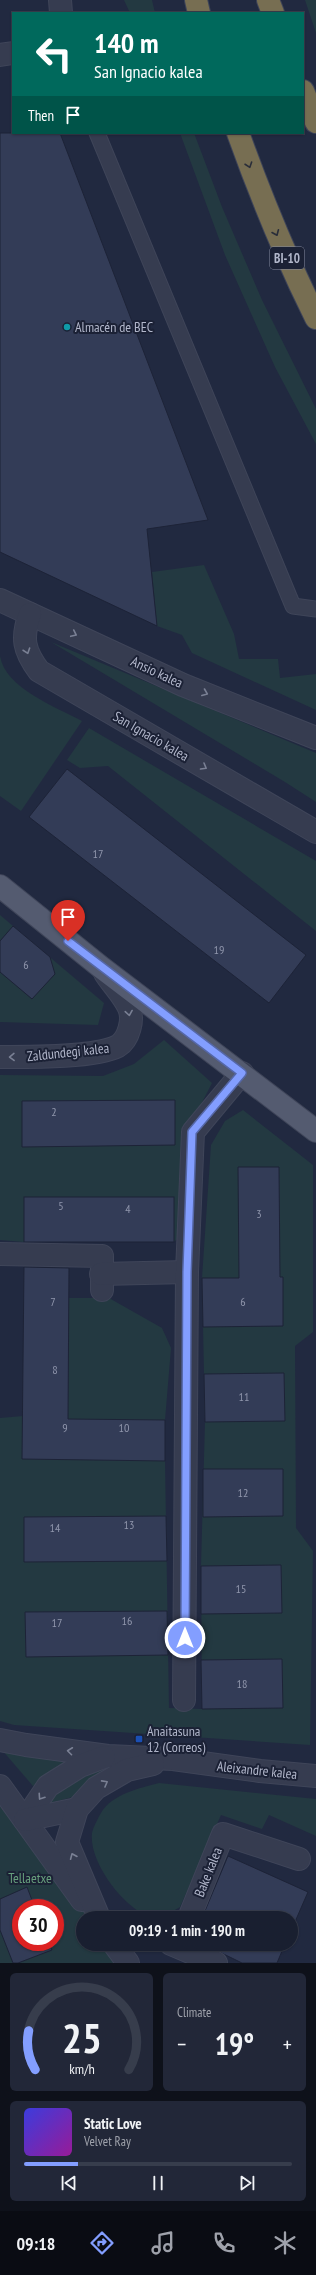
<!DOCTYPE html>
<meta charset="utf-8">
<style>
:root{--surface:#191f30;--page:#222738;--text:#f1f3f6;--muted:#9fa2ab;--line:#373d4c;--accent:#839eff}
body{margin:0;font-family:"PT Sans Narrow",sans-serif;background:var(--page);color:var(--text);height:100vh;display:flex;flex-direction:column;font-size:15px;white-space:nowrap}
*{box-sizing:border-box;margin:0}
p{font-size:13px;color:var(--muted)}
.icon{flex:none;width:22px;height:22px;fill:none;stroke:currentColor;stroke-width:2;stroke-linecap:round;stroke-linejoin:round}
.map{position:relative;height:1963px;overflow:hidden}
.panel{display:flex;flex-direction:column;gap:10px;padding:10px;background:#0e111a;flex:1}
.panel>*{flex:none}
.hud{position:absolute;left:12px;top:12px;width:292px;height:122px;border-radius:0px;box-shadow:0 1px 3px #0004,0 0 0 1px var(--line);background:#00695c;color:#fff;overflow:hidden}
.speed{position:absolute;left:12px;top:1899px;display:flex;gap:8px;font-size:20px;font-weight:700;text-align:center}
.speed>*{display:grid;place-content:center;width:52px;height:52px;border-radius:50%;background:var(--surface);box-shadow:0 1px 3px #0004,0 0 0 1px var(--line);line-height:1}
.speed .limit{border:6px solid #d22;background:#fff;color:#111}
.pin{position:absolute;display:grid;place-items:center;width:34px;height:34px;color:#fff;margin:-41px -17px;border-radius:50% 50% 50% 0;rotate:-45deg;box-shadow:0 0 4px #0007}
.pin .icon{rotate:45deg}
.me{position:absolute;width:44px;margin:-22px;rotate:0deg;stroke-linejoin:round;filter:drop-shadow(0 0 3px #0008)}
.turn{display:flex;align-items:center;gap:14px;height:84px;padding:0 16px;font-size:18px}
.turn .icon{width:52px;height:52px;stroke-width:2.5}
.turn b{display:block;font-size:28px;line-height:34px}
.then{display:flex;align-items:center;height:38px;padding:0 16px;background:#0003;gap:8px;font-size:15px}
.big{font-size:30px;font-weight:700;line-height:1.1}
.panel .widget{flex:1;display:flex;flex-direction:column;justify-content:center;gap:6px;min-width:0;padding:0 14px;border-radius:6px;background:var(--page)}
.panel .dial{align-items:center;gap:0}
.dial svg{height:104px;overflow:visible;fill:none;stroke:var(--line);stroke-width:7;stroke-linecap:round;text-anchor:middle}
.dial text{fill:var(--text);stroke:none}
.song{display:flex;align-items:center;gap:12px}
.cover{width:48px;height:48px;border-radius:6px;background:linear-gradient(135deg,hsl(240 70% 55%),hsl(300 70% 35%))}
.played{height:4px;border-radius:2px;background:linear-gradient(90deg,var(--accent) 20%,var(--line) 20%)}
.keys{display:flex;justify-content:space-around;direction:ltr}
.heat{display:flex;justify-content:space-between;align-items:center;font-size:22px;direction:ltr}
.panel .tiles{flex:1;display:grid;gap:10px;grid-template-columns:1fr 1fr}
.widget:last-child{grid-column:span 2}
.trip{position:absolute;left:76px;top:1911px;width:222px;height:40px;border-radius:20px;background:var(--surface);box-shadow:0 1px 3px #0004,0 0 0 1px var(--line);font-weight:700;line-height:40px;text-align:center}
.tab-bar{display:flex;height:64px;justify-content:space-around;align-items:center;background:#0a0c13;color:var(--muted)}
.tab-bar .icon{width:28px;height:28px}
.tab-bar .active{color:var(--accent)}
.tab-bar b{font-size:18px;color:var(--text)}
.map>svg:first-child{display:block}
.green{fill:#233941;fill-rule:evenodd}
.building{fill:#333c57;stroke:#1d2337}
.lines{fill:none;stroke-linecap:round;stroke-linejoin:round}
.lane-casing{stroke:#3f4559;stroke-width:17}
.street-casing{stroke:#3f4559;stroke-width:24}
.primary-casing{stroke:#3f4559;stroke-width:24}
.highway-casing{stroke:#3e4458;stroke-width:24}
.lane{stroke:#363c50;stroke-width:15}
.street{stroke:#363c50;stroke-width:22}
.primary{stroke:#545b70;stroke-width:22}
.highway{stroke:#776e52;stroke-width:22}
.oneway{stroke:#292d39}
.oneway2{stroke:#7a8094}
.route-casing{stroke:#5567a6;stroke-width:10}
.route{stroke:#839eff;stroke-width:7}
.culture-dot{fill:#0f9aa8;stroke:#1b2135;stroke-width:1.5}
.transit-dot{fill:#1a4fb4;stroke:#1b2135;stroke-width:1.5}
.labels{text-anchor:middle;stroke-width:4;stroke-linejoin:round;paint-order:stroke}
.number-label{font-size:12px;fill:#9096ac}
.shield{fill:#1b2135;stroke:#858a9e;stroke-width:1}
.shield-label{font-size:13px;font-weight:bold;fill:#b2b7cb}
.poi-label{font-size:14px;fill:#b2b7cb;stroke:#1b2135;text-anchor:start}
.street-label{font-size:14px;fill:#b2b7cb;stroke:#1b2135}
.park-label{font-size:14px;fill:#669e7c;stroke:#1b2135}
</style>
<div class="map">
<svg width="316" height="1963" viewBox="0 0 316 1963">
<rect width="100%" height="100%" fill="#212940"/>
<g class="green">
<polygon points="124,0 152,0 155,13 130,13"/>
<polygon points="305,0 316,0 316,33"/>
<polygon points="180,133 194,133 222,207 262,300 316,409 316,444 275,367 225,255"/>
<polygon points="204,565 234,634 239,659 278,659 280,678 316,674 316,710 192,653 182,635 157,626 152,572"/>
<polygon points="51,642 316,753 316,802 285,782"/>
<path d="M0,656C5,688 56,707 82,721L21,811L0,796Z"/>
<polygon points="89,728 316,861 316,931 108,766 80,768 67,760"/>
<polygon points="0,915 104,1003 98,1025 0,1022"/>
<polygon points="164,1040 212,1083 188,1130 185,1231 174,1242 174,1197 25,1197 24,1242 0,1240 0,1075 103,1076 134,1064"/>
<polygon points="243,1110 313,1165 313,1332 295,1346 296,1528 313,1551 310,1745 14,1725 0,1721 0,1418 23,1416 69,1298 109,1298 162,1328 171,1348 165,1420 165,1461 169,1708 202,1709 201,1566 205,1422 202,1278 211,1145 225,1121"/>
<polygon points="2,1750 72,1759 33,1786"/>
<polygon points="107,1766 73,1797 50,1803 57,1791"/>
<path d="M159,1783L316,1799V1836L269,1815L262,1829L221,1815L180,1907L163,1917C156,1916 146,1915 140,1912C118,1899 89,1860 92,1833C93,1828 98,1818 101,1813C112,1794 140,1788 159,1783Z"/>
<path d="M0,1789L95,1918H83V1944H114L129,1963H0ZM21,1908H55V1942H21Z"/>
</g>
<g class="building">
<polygon points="0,133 60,133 208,520 147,529 157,626 0,552"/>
<polygon points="67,769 306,955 269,1003 29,817"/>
<polygon points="13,926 50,957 55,974 32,999 0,972 0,941"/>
<polygon points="175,1100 175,1145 22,1147 22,1101"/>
<polygon points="238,1167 279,1167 280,1277 283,1277 283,1326 203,1327 202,1278 239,1278"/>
<rect x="24" y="1197" width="150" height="45"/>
<polygon points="24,1267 69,1268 68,1419 165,1420 165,1461 22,1459"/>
<polygon points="284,1373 285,1421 205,1422 204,1374"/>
<polygon points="203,1469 283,1469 283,1516 203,1517"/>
<polygon points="166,1516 167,1561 24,1562 24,1517"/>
<polygon points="281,1565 282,1613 201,1614 201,1566"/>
<polygon points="167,1611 168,1655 26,1657 25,1612"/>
<polygon points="282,1659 283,1708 202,1709 201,1660"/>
<polygon points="228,1856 308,1892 291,1931 291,1918 202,1918"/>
<polygon points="27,1887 35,1908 21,1908 21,1942 49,1942 52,1950 18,1963 13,1963 0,1930 0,1899"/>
<polygon points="203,1944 285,1944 277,1963 242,1963"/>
</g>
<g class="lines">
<defs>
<polyline id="lane" points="97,133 293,606 316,609"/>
<g id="street">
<polyline points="60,0 61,13"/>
<polyline points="0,55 13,53"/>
<polyline points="0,600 183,685 316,738"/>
<path d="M30,614C21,638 24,651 39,671L316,832"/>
<path d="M0,1057C27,1057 95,1058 118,1046C129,1039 134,1019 129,1008C124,996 112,984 105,973"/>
<polyline points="0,1254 102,1256 102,1290"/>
<polyline points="101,1274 187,1272"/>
<polyline points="184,1700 187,1272 193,1132 242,1073"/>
<polyline points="0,1740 26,1745 108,1756 173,1759 260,1771 316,1776"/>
<polyline points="0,1786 82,1900"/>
<polyline points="25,1820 48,1786 80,1766 104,1757"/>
<polyline points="25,1820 77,1809"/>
<polyline points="99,1918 67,1842 77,1809 96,1788 127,1770 153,1764"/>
<polyline points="189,1918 223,1834 299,1859"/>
<polyline points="114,1944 128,1963"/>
<polyline points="171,1944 216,1963"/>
</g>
<polyline id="primary" points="0,886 102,968 316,1131"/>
<g id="highway">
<polyline points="196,0 199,13"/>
<polyline points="268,0 273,13"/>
<polyline points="303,91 316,122"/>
<path d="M238,133C261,197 286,258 316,318"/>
</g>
</defs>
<use href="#lane" class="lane-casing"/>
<use href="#street" class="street-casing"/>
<use href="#primary" class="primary-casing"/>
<use href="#highway" class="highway-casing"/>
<use href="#lane" class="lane"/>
<use href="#street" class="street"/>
<use href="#primary" class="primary"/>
<use href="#highway" class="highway"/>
</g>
<defs><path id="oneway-chevron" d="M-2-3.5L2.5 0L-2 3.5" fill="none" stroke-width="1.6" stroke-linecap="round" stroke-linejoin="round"/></defs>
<g class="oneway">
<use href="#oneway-chevron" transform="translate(249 165) rotate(71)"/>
<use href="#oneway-chevron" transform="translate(276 233) rotate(67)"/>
</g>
<g class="oneway2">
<use href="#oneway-chevron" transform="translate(74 634) rotate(25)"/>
<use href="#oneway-chevron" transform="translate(27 651) rotate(71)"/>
<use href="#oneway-chevron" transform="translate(205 693) rotate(22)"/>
<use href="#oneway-chevron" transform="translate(204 767) rotate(30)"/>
<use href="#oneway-chevron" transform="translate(129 1013) rotate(81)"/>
<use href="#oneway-chevron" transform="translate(12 1057) rotate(179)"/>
<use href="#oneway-chevron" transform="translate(70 1751) rotate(-173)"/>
<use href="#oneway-chevron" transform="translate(105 1783) rotate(-29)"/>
<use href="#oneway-chevron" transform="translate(41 1797) rotate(124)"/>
<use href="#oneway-chevron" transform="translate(73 1856) rotate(-113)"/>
</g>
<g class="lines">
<defs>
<polyline id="route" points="68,941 242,1073 192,1132 187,1272 185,1638"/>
</defs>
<use href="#route" class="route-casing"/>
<use href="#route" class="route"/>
</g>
<circle class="culture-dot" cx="67" cy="327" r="4"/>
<rect class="transit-dot" x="135" y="1735" width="8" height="8" rx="2"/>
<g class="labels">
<g class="number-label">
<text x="98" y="858">17</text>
<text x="219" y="954">19</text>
<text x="26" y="969">6</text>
<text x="54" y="1116">2</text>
<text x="61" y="1210">5</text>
<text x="128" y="1213">4</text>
<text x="259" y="1218">3</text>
<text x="53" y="1306">7</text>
<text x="243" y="1306">6</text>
<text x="55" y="1374">8</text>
<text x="244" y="1401">11</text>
<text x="65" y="1432">9</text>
<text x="124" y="1432">10</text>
<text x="243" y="1497">12</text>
<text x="129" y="1529">13</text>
<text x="55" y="1532">14</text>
<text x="241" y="1593">15</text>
<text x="127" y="1625">16</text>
<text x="57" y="1627">17</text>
<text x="242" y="1688">18</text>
</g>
<rect class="shield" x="270" y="247" width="34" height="22" rx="3"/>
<g class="shield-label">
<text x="287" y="263">BI-10</text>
</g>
<g class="poi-label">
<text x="75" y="332">Almacén de BEC</text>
<text x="147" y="1736">Anaitasuna<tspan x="147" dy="16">12 (Correos)</tspan></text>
</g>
<g class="street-label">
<text transform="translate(157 672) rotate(25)" y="5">Ansio kalea</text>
<text transform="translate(151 736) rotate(30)" y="5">San Ignacio kalea</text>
<text transform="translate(68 1052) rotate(-6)" y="5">Zaldundegi kalea</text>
<text transform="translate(257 1770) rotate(6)" y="5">Aleixandre kalea</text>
<text transform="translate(208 1872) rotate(-68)" y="5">Bake kalea</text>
</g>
<g class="park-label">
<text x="30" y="1883">Tellaetxe</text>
</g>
</g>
</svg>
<div class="speed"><div class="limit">30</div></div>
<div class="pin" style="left:68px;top:941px;background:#d93025"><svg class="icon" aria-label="arrive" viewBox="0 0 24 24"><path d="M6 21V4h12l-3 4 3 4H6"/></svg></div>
<svg class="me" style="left:185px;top:1638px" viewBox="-20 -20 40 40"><circle r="17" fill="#839eff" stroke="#fff" stroke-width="3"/><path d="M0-11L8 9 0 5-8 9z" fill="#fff"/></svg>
<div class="trip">09:19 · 1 min · 190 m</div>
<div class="hud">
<div class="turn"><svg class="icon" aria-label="left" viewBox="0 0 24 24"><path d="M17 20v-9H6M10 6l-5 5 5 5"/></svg><div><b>140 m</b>San Ignacio kalea</div></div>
<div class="then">Then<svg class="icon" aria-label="arrive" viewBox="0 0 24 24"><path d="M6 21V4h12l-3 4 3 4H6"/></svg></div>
</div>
</div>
<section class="panel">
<div class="tiles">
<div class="widget dial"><svg viewBox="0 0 100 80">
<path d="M14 69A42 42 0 1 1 86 69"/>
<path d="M14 69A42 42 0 0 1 9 39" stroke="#839eff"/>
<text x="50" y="56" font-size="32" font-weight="700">25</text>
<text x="50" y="72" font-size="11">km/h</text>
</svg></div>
<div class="widget"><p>Climate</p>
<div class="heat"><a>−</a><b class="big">19°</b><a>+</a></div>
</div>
<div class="widget">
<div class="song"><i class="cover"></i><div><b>Static Love</b><p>Velvet Ray</p></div></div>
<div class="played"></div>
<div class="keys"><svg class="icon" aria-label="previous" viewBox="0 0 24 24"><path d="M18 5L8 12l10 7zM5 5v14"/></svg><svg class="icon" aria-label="pause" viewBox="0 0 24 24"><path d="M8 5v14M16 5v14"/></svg><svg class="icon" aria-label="next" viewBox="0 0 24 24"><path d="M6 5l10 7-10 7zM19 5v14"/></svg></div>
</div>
</div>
</section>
<nav class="tab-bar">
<b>09:18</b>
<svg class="icon active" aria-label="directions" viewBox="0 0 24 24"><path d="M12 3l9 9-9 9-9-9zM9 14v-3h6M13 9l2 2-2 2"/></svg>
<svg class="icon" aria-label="music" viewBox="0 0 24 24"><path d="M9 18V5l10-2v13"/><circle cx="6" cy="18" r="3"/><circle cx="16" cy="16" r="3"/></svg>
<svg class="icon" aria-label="phone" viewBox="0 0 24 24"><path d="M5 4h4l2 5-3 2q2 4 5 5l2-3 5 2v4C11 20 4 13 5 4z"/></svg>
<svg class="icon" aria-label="climate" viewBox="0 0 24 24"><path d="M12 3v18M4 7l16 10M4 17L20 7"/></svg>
</nav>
